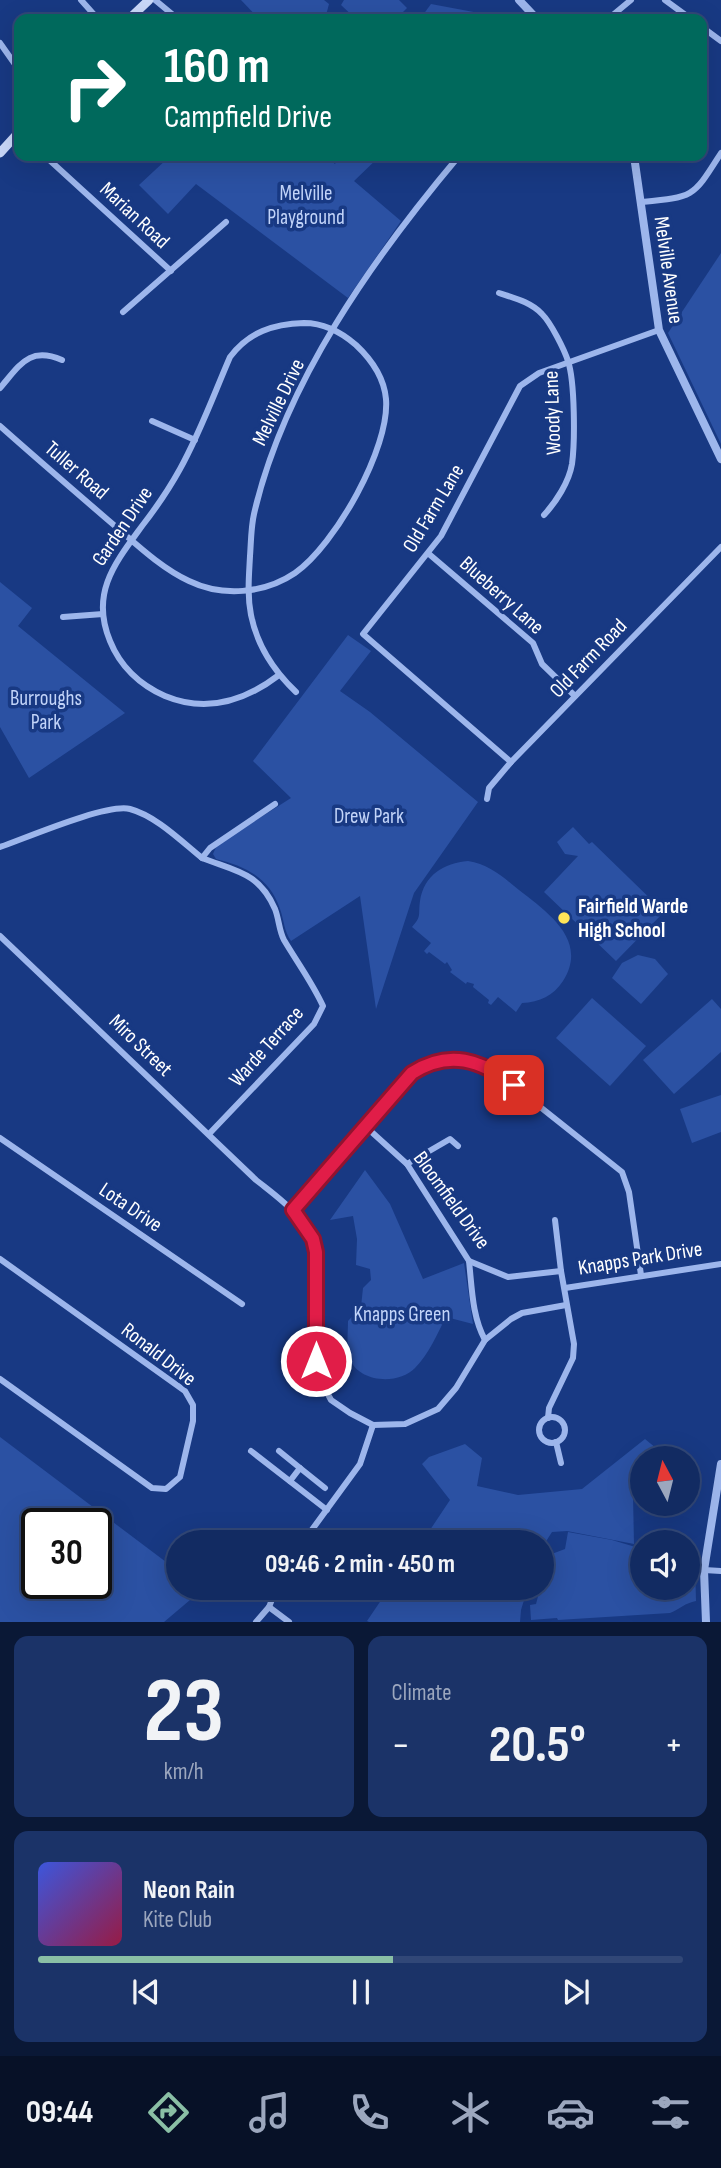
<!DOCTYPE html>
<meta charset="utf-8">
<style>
:root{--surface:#122b62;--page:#1b3368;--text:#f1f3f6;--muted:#9ca7be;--line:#314777;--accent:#8abfa5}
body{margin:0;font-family:"Sofia Sans Condensed",sans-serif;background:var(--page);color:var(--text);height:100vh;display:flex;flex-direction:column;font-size:26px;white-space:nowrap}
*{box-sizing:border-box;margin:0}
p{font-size:23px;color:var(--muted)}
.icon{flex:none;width:38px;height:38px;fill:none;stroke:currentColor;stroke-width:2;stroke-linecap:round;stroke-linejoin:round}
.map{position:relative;height:1622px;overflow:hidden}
.drawer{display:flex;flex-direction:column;gap:14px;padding:14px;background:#0a1836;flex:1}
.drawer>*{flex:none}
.top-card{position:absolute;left:14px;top:14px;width:693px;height:147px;border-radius:14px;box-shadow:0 7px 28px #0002,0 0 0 2px var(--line);background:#00695c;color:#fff;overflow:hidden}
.needle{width:46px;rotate:353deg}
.controls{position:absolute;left:630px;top:1446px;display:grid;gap:14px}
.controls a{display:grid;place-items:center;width:70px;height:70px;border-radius:50%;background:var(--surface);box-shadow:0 7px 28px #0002,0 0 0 2px var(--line);font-size:35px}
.speed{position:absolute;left:21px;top:1508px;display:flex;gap:14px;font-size:35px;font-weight:700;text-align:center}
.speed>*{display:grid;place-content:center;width:91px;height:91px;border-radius:50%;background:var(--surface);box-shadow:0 7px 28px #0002,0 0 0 2px var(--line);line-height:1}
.speed .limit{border:4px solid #111;border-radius:10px;background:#fff;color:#111}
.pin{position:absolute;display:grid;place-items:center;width:60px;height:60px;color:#fff;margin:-30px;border-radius:14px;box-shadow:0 4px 10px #0006}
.me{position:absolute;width:77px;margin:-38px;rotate:0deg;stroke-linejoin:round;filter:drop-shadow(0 0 5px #0008)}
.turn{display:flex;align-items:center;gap:24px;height:147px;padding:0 35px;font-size:32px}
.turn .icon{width:91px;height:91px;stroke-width:2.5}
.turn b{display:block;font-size:49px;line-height:60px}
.big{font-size:52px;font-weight:700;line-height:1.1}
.drawer .widget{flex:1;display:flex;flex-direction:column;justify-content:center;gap:10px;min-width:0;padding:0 24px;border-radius:14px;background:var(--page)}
.drawer .dial{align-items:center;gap:0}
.dial b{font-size:91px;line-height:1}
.song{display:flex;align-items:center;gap:21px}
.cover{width:84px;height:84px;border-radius:10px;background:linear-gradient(135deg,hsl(230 70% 55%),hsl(340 70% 35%))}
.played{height:7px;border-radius:4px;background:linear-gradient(90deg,var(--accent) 55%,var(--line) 55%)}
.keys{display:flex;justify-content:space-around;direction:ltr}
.heat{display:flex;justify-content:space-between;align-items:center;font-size:38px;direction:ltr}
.drawer .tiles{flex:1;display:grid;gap:14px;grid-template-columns:1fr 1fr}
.widget:last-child{grid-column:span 2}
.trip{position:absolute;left:166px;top:1530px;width:388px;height:70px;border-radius:35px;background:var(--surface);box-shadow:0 7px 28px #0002,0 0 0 2px var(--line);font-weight:700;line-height:70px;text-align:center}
.menu{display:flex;height:112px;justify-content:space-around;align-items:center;background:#071127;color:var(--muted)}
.menu .icon{width:49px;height:49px}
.menu .on{color:var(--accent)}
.menu b{font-size:32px;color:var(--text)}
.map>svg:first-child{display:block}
.green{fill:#2b51a3;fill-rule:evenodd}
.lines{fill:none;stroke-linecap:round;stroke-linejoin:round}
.minor{stroke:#9db6ec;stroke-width:6}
.tertiary{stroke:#9db6ec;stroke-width:8}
.secondary{stroke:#c9d8f9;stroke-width:9}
.route-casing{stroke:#92132f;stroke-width:18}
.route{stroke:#e11d48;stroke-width:12}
.poi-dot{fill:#ffe458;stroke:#183983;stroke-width:2.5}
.labels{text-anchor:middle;stroke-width:7;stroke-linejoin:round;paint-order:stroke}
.park-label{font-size:21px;fill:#c2d4f9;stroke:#183983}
.street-label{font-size:21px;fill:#fff;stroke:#183983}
.poi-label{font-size:21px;font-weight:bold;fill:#fff;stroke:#183983;text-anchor:start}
</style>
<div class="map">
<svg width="721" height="1622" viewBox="0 0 721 1622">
<rect width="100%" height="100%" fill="#183983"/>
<g class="green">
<polygon points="241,0 324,0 329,4 325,19 259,19"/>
<polygon points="344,0 399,0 407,8 396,19 356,19 341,5"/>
<polygon points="431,4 479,13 485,19 420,19"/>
<polygon points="167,156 325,156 335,164 340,156 380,156 354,181 401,221 348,298 196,184 168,214 139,185 168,158"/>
<polygon points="721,253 721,444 668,333"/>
<polygon points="0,582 32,608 18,626 125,713 29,778 0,727"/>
<path d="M348,635L371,651L340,691L370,712L478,802L414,893L376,1009L360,896L291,941C284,931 284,920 280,909C270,878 245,866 216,859L213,854L217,845L291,798L253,761Z"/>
<polygon points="573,827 589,844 592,842 664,912 616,961 544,892 578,856 565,854 557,842"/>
<path d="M468,861C489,864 503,877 519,890C547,912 589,940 563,981C553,996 540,1002 522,1003L516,1012L498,997L491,1005L488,1003L489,1000L473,987L474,984L467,982L466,984L450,972L452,970L447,962L445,964L429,952L427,954L424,951L431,943L412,927C422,916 418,915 420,901C424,875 444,863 468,861Z"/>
<polygon points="638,955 655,959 668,974 641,1004 612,978 622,963"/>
<polygon points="592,998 646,1046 610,1086 556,1038"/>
<polygon points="712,999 721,1009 721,1052 674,1094 643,1060"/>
<polygon points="721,1095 721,1132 692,1143 680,1109"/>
<path d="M365,1170L390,1204L423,1279L464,1263L473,1324L446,1317C437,1334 429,1354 415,1368C399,1385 359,1383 350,1359C346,1347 348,1333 348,1321L361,1307L363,1288L371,1280L370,1269L356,1265L357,1239L353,1216L330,1220Z"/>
<path d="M0,1437L178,1571V1587L203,1589L164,1622H0ZM96,1524V1584H37V1524Z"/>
<polygon points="645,1439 668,1458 642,1458 642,1476 633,1495 634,1544 567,1531 552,1532 543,1546 542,1542 422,1542 450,1500 422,1464 429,1457 465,1444 482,1458 477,1486 518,1495 582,1489"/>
<path d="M568,1532L612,1540L642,1549V1587H688V1562L695,1565L696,1601C685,1603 680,1609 670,1613L558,1620L557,1618L531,1620L530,1605L536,1604L549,1555L565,1549Z"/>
<polygon points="390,1587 528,1587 521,1610 520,1622 369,1622 367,1621"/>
</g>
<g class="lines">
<g class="minor">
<polyline points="81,0 98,19"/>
<polyline points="155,0 178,19"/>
<polyline points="665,0 691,19"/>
<polyline points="608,19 631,0"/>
<polyline points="702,27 721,41"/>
<polyline points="0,43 19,70"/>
<polyline points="45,156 171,271"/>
<path d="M642,202C695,197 693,197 721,153"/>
<path d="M499,293C514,298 531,302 542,314C551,323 564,349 568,361C575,382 575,442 572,464C569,482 556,502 544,515"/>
<polyline points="123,312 226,222"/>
<path d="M0,388C20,365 29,346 62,360"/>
<polyline points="152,421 195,440"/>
<path d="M0,426C36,458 72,489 108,520C133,541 159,567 189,581C222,597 264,594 295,573C335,545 390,448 386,399C384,377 372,360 356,345C341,332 325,323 304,323C273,324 249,332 230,357C214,394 200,433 180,469C169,489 156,508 142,526C115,563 90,593 110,641C120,666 140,685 165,696C206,713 245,701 279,675"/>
<polyline points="429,554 533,643 542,664 575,696"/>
<polyline points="63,617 103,614"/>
<path d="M296,692C274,671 257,645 251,615C247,595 249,576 250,556C251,543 251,527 254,514C284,383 374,257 459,156"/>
<polyline points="511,762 363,634 441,536 520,386 539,373 659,330"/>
<polyline points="487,799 489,788 511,762 721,547"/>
<path d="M0,847C26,838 107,803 130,809C156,816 181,841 202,858L210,848L275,804"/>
<path d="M202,858C235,871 259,872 275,909C279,919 279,931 284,940C297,962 312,982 323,1006L314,1024L209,1134"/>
<path d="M0,936L256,1180C281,1200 310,1219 315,1252L316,1361L321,1381L331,1400L350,1413L373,1425L405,1424L438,1409L456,1388L485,1340L511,1319L522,1313L566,1305"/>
<polyline points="365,1126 407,1164 469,1261 508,1277 561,1271"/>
<polyline points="0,1138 242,1304"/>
<polyline points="407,1164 450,1139 458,1146"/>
<path d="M293,1210L412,1073C441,1054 464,1058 495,1071L622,1172L629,1192L641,1275"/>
<polyline points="0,1259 185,1391 193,1405 193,1421 180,1477 166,1489 152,1488 0,1379"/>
<path d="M469,1261C472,1288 472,1316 485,1340"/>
<polyline points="565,1288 721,1264"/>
<circle cx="552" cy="1430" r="13"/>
<polyline points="548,1418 549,1408 573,1358 574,1344 561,1271 555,1220"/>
<polyline points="556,1442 561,1463"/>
<polyline points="251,1451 327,1510"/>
<polyline points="279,1451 300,1468"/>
<polyline points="290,1481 300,1468 325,1488"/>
<polyline points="303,1542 360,1464 373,1425"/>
<polyline points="704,1570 721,1571"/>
<polyline points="269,1607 289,1622"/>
<polyline points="256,1622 269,1607 277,1587"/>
</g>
<g class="tertiary">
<polyline points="519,0 537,19"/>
<polyline points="634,156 659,330 721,459"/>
<polyline points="706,1622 704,1570 721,1464"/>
</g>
<g class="secondary">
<polyline points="129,19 149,0"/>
<polyline points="0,153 19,132"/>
</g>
</g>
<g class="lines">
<defs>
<path id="route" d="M316,1361V1252L313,1239L293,1210L412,1073C449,1049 481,1060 514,1085"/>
</defs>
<use href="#route" class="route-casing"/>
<use href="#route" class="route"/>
</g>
<circle class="poi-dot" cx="564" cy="918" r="7"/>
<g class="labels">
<g class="park-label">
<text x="306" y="200">Melville<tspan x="306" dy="24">Playground</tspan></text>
<text x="46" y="705">Burroughs<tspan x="46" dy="24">Park</tspan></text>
<text x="369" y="823">Drew Park</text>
<text x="402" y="1321">Knapps Green</text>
</g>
<g class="street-label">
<text transform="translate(135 215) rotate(43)" y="7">Marian Road</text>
<text transform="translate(669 270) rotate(82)" y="7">Melville Avenue</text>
<text transform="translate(278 402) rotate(-64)" y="7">Melville Drive</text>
<text transform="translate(552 413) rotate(-92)" y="7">Woody Lane</text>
<text transform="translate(77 470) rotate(41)" y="7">Tuller Road</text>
<text transform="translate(433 508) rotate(-59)" y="7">Old Farm Lane</text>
<text transform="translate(122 526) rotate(-56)" y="7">Garden Drive</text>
<text transform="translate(502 595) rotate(42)" y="7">Blueberry Lane</text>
<text transform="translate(588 658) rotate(-46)" y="7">Old Farm Road</text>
<text transform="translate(141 1045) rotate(44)" y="7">Miro Street</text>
<text transform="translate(266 1046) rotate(-48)" y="7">Warde Terrace</text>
<text transform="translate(452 1200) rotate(54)" y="7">Bloomfield Drive</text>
<text transform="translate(131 1207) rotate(34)" y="7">Lota Drive</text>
<text transform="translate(640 1258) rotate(-9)" y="7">Knapps Park Drive</text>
<text transform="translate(159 1354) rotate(38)" y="7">Ronald Drive</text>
</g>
<g class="poi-label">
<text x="578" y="913">Fairfield Warde<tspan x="578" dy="24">High School</tspan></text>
</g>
</g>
</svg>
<div class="controls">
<a><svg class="needle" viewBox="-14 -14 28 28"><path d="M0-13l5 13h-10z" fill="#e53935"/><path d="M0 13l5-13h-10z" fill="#9ca7be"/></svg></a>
<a><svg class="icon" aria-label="sound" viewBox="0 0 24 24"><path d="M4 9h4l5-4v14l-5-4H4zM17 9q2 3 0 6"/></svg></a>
</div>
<div class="speed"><div class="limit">30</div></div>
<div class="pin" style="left:514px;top:1085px;background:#d93025"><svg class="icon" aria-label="arrive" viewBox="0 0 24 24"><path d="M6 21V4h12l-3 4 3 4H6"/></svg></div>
<svg class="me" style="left:316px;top:1361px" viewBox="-20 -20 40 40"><circle r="17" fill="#e11d48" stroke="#fff" stroke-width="3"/><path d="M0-11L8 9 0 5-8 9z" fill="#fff"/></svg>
<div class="trip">09:46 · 2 min · 450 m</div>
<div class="top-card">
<div class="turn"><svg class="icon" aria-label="right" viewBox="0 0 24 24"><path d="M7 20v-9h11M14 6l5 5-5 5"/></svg><div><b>160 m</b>Campfield Drive</div></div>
</div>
</div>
<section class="drawer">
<div class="tiles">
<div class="widget dial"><b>23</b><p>km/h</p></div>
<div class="widget"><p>Climate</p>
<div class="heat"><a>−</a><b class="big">20.5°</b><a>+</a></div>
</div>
<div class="widget">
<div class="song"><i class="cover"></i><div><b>Neon Rain</b><p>Kite Club</p></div></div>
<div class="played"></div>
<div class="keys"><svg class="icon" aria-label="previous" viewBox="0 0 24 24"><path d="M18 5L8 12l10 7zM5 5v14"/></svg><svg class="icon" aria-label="pause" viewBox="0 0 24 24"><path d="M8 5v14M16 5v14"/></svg><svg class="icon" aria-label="next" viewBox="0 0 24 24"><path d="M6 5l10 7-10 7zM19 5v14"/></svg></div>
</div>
</div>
</section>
<nav class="menu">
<b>09:44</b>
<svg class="icon on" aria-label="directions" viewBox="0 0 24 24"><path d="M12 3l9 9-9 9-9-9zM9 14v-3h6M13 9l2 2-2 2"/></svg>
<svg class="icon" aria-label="music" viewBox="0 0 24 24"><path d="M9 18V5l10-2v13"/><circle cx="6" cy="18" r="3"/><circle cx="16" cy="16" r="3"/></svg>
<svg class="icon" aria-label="phone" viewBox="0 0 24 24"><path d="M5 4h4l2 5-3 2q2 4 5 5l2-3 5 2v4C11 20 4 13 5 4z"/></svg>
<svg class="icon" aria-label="climate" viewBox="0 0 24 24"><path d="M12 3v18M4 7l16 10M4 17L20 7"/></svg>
<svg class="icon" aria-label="car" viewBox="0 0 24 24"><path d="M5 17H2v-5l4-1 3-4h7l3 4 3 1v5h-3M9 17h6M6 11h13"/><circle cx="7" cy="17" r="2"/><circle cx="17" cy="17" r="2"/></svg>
<svg class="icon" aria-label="filters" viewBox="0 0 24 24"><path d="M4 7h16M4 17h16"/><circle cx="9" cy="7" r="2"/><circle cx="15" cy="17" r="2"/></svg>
</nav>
